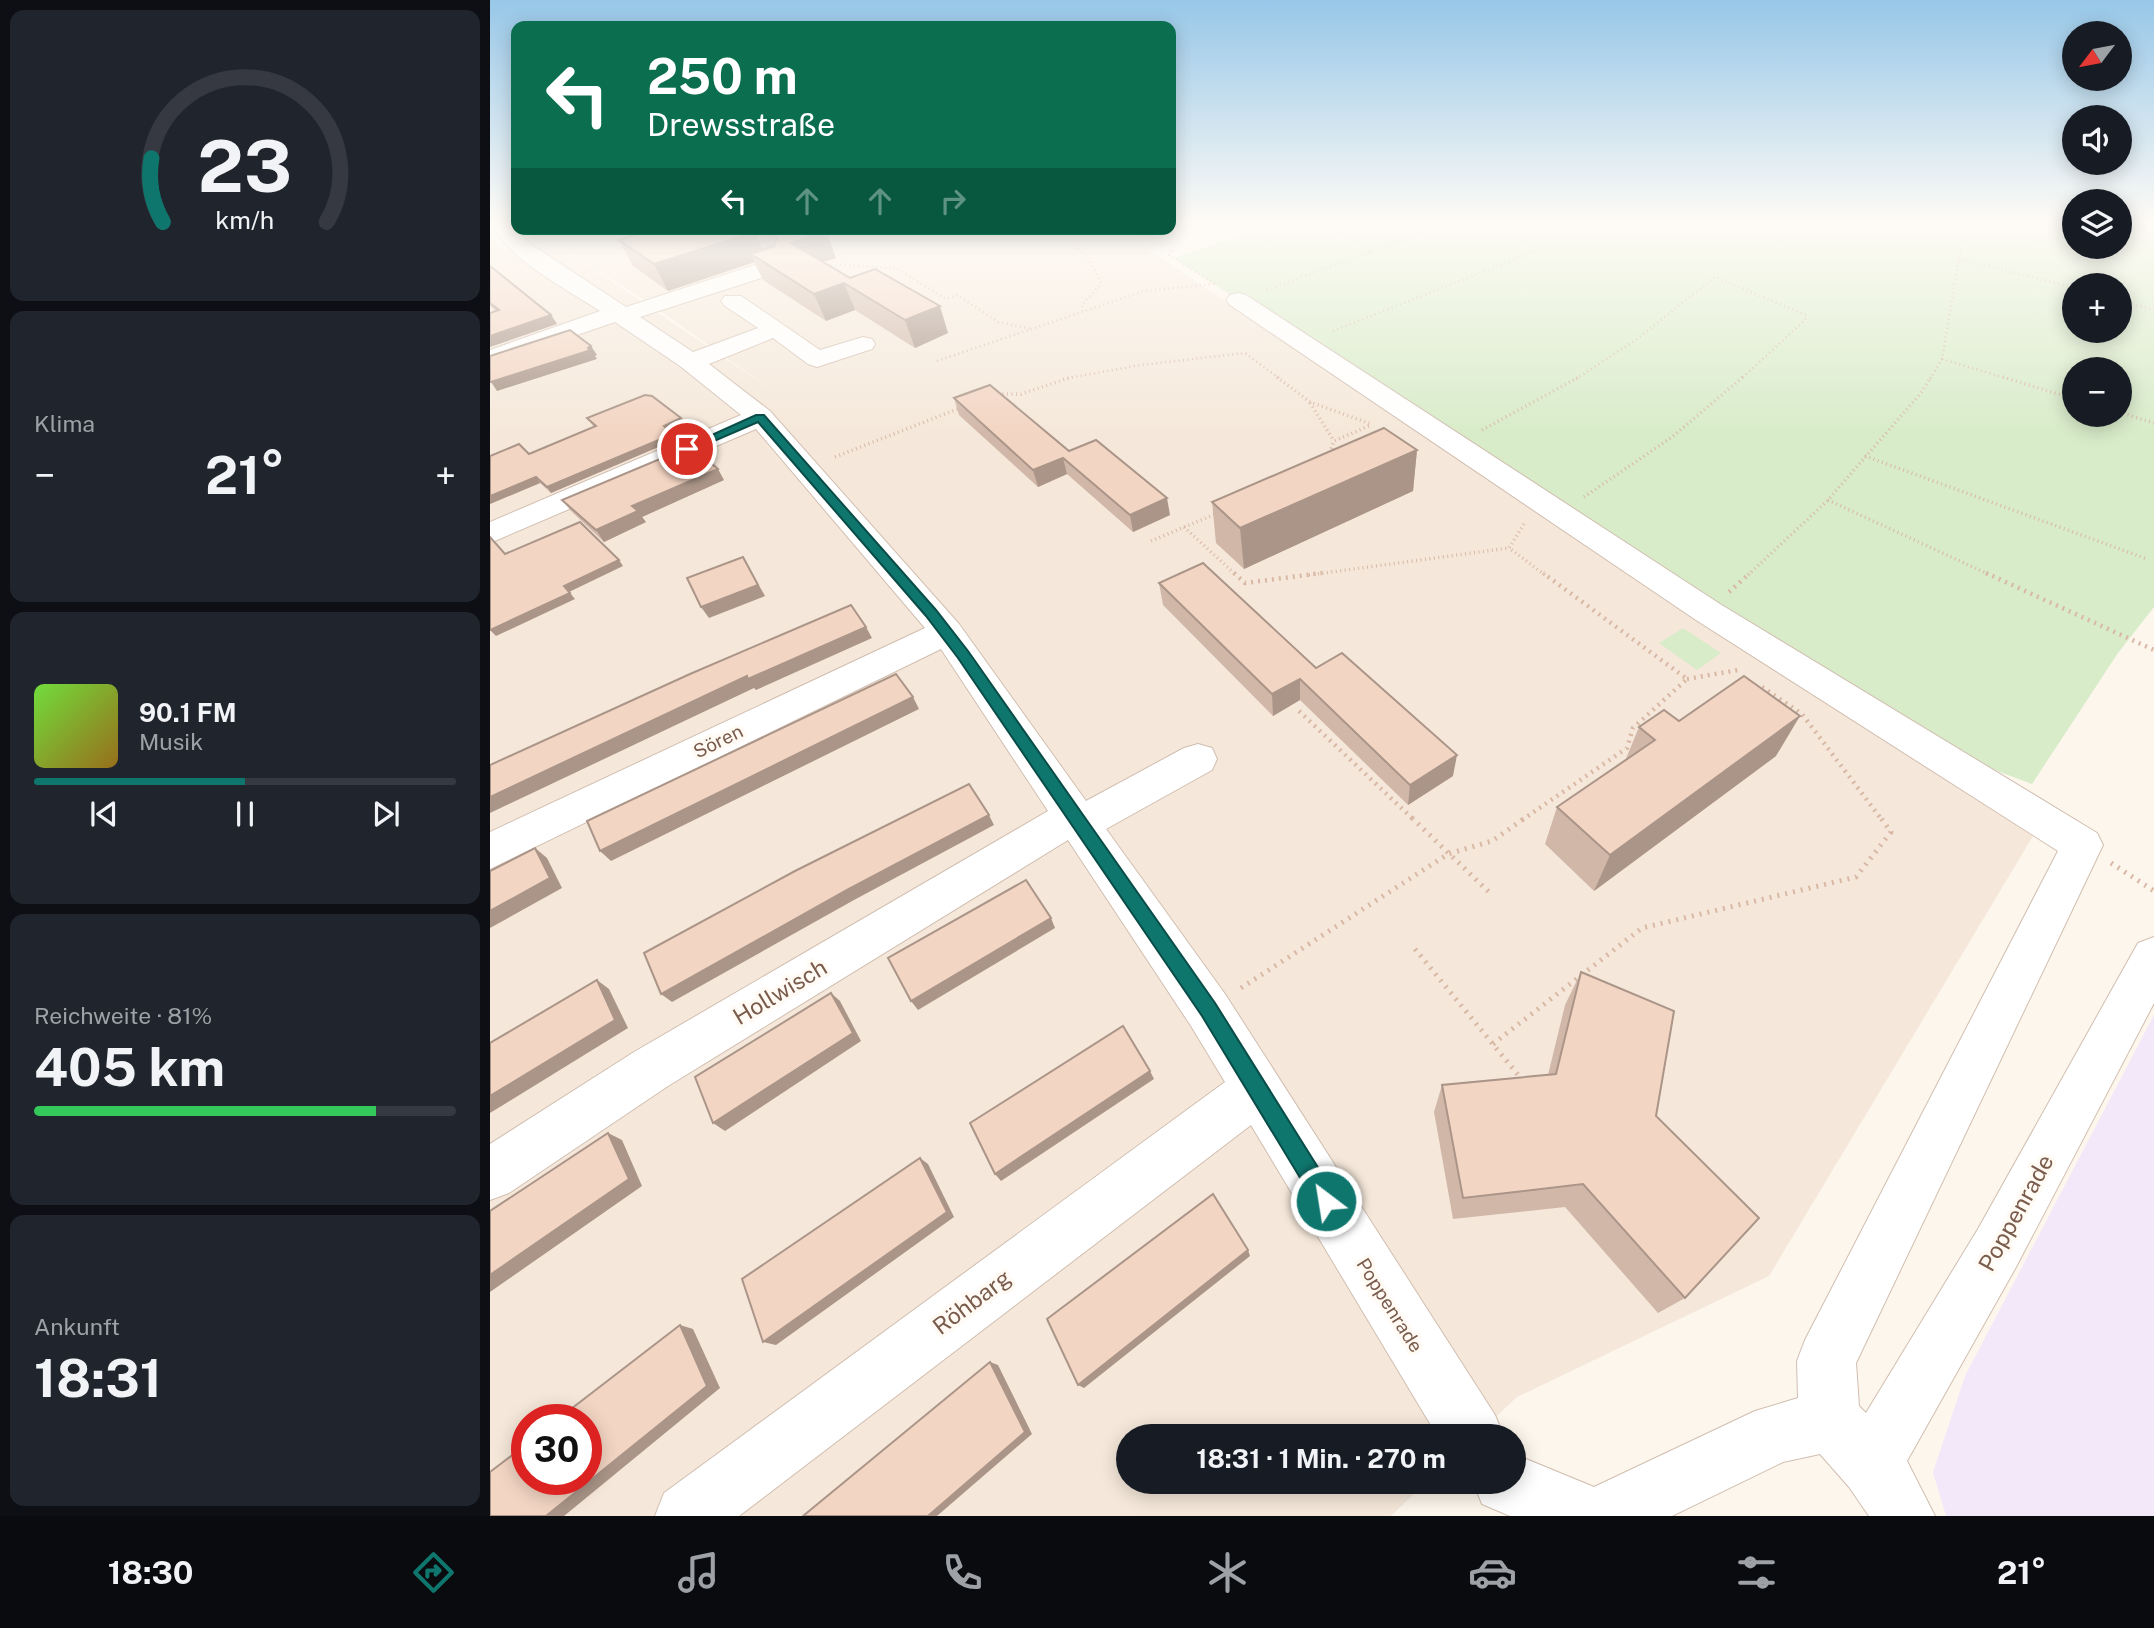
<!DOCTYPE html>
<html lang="de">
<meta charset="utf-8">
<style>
:root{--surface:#171b24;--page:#20242c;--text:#f1f3f6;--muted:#9ea1a6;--line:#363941;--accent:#0f766e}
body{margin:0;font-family:"Public Sans",sans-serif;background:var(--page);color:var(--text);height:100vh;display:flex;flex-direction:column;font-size:26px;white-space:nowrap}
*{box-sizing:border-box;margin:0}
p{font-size:23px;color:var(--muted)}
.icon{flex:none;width:38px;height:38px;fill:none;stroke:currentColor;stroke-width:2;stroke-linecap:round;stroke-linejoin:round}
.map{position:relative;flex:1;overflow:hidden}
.drawer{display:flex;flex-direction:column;gap:10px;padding:10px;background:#0d0f14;width:490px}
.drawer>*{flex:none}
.top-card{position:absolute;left:21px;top:21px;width:665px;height:214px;border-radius:14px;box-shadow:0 4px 18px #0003;background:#0b6e4f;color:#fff;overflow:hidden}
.needle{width:46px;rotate:238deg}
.fabs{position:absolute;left:1572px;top:21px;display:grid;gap:14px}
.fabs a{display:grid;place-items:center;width:70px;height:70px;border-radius:50%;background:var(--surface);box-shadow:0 4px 18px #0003;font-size:35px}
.speed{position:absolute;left:21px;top:1404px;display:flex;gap:14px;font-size:35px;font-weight:700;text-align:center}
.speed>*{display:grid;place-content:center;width:91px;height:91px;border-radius:50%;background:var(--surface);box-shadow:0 4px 18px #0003;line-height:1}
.speed .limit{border:10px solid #d22;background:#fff;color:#111}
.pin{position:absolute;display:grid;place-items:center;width:60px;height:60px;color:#fff;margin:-30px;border:4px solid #fff;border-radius:50%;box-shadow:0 2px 7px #0007}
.me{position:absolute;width:77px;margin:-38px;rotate:329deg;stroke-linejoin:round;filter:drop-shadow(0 0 5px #0008)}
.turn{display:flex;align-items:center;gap:24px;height:147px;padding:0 21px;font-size:32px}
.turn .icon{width:91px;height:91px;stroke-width:2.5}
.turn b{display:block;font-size:49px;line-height:60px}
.lanes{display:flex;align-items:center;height:66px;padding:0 21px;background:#0003;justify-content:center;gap:35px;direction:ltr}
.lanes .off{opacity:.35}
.big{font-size:52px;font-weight:700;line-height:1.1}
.drawer .tile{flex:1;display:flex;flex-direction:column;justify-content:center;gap:10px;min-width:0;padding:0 24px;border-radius:14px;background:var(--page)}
.drawer .dial{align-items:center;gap:0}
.dial svg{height:182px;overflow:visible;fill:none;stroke:var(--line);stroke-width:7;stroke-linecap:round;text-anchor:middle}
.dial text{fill:var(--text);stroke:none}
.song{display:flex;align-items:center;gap:21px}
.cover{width:84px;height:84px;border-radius:10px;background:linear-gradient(135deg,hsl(100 70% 55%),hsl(40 70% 35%))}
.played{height:7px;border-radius:4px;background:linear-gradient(90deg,var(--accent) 50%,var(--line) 50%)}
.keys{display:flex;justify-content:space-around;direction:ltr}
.heat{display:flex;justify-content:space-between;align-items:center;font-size:38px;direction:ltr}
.charge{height:10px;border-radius:5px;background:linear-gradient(90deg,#34c759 81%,var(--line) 0)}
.trip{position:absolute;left:626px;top:1424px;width:410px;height:70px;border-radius:35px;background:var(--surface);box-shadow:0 4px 18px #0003;font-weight:700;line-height:70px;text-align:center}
.menu{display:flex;height:112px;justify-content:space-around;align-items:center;background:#090b0e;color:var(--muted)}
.menu .icon{width:49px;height:49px}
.menu .active{color:var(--accent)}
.menu b{font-size:32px;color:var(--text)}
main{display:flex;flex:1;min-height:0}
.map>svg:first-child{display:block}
.residential{fill:#f5e8da;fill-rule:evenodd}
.education{fill:#f3e8fa}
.green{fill:#d8ecc9;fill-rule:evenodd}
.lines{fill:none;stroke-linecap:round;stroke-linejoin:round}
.minor-casing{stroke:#d1beb0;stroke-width:2}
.path-far3{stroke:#d9b8a5;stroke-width:2.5;stroke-dasharray:1 3.5;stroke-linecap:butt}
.path-far2{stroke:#d9b8a5;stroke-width:3.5;stroke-dasharray:1 3.5;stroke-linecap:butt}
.path-far1{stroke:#d9b8a5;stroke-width:4.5;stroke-dasharray:2 5;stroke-linecap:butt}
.path{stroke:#d9b8a5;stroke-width:5;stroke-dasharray:2 6;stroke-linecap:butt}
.minor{fill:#fff;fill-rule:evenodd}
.wall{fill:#d1b7a8}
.shaded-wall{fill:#aa9588}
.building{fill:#f3d5c3;stroke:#aa9588;stroke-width:2}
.route{fill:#0f766e;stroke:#0a4d48;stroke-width:2}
.labels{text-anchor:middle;stroke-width:7;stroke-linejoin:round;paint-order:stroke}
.street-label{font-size:19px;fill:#7a5c4d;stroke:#fffaf3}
.near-street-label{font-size:23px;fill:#7a5c4d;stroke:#fffaf3}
</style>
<main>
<section class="drawer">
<div class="tile dial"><svg viewBox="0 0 100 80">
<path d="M14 69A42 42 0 1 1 86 69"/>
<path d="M14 69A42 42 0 0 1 9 41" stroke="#0f766e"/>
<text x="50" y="56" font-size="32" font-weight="700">23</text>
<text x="50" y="72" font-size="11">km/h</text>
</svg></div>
<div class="tile"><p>Klima</p>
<div class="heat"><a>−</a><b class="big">21°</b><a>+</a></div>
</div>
<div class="tile">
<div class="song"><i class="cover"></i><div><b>90.1 FM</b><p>Musik</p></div></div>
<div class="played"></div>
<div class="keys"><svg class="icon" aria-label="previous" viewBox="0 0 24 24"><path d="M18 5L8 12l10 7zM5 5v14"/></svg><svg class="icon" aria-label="pause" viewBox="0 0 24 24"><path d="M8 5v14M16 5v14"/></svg><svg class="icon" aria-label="next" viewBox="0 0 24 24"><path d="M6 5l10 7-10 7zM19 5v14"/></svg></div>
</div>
<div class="tile"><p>Reichweite · 81%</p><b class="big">405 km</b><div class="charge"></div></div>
<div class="tile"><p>Ankunft</p><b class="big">18:31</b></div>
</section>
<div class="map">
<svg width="1664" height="1516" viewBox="0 0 1664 1516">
<rect width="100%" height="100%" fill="#fdf6ec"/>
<path class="residential" d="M0,223H26V229H627L1543,836L1279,1276L1027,1397L984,1437H639V1482H936L901,1516H0ZM80,253L159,303L286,393ZM37,1419H96V1479H37Z"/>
<polygon class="education" points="1664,1015 1664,1516 1456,1516 1443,1472 1475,1376"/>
<g class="green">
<path d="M785,223H1584V247H1629V223H1664V607L1628,653L1542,784L1419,738L684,258ZM1584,285H1629V331H1584ZM1584,369H1629V415H1584Z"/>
<polygon points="1193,628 1231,653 1207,670 1169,643"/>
</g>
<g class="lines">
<defs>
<g id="minor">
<path d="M3,223H23L27,232L42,245L136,307L277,261H293L296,266L293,271L150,317L203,352L268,328L235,306L231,301L235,296H251L330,350L373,337L382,339L385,344L382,349L327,367L318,364L283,338L219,364L280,411L469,624L596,801L694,748L708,744L722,748L727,759L722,770L616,829L735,994L1005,1415L1014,1437H948L761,1125L249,1516H165L174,1493L735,1082L701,1026L578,840L178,1086L19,1193L0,1200V1144L144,1052L558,811L451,649L0,869V832L435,628L266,429L0,543V522L251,415L190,366L125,322L0,365V350L110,311C80,291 13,257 3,223Z"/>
<polygon points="748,293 756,295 1230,604 1607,833 1613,845 1366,1363 1369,1406 1376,1413 1488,1229 1648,943 1664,937 1664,1003 1526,1267 1417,1461 1445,1516 1379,1516 1359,1487 1330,1454 1293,1462 1182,1516 1020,1516 992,1504 983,1482 1024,1482 1024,1454 1104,1487 1265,1411 1308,1398 1307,1361 1315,1340 1568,851 1206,620 740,305 736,300 740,295"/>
</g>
</defs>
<use href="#minor" class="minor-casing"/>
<g class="path-far3">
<polyline points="697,223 679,255 726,285"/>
<polyline points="838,223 880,251"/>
<polyline points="564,229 598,257 611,284 592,305 593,311"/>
<polyline points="60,234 63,236 85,229"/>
<polyline points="333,235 349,229"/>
<polyline points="1468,258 1584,288"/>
<polyline points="332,264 406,268 456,299 467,295 508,322 541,329"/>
<polyline points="777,290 958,223"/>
<polyline points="1629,300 1664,310"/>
<polyline points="843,331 1048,250"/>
<polyline points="1452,359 1519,379"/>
<polyline points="447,361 654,291 724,284"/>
<polyline points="573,379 651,365 755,353 790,379"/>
<polyline points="1086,379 1147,339 1225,277 1316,315 1315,320 1251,379"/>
<polyline points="1440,379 1452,359 1475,223"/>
</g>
<g class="path-far2">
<polyline points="787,377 820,402 881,424"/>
<polyline points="1513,377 1584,399"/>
<polyline points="508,394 531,394 582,377"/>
<polyline points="820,403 844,441"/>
<polyline points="1629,412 1664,423"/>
<polyline points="992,430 1089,377"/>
<polyline points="1375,456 1657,559"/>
<polyline points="345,457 470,408"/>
<polyline points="838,457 844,441 881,425"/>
<polyline points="1094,497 1182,437 1253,377"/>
<polyline points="1338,500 1500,575"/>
<polyline points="1034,524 1019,548 1055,575"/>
<polyline points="694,527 746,575"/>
<polyline points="661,541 728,513"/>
<polyline points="819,575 1019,548"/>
<polyline points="1258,575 1338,500 1431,393 1441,377"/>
</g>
<g class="path-far1">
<polyline points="744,573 755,583 832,573"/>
<polyline points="1496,573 1664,650"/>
<polyline points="1239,592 1260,573"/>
<polyline points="1197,679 1248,670"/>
<polyline points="1272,687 1312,714 1392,820"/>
<polyline points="809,711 924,820"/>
<polyline points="1032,820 1137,748 1143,728 1197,679 1053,573"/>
</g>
<g class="path">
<polyline points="922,818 1001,894"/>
<polyline points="1621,863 1664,891"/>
<polyline points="925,949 1033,1081"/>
<polyline points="751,988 958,854 1002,841 1035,818"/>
<polyline points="1003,1044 1152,928 1366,877 1401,832 1391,818"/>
</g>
<use href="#minor" class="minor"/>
</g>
<g class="wall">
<polygon points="332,229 346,258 333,262 458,333 425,348 365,310 336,321 273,280 264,262 178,291 143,266 129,240"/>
<polygon points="0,266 61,315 67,324 6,311 0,306"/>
<polygon points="464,398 579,451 680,515 643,532 577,474 548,487 469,415"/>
<polygon points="97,418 191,418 194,424 180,431 183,434 187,439 61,493 50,483 0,504 39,454 104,427"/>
<polygon points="927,450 923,491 754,569 726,543 722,502"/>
<polygon points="234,480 152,517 156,522 114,542 81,511 72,500"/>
<polygon points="669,583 826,668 963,776 918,805 810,700 783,716 673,605"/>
<polygon points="1189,721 1286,756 1104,891 1055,844 1067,807 1135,761 1149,727"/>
<polygon points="1091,972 1166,1116 1195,1298 1168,1313 1075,1207 963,1219 944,1112 952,1085 1058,1075 1075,1005"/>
</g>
<g class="shaded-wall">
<polygon points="336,231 346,258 312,269 301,243"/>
<polygon points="265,232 276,259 261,254 265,262 178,291 164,264"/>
<polygon points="354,283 365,310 336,321 324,294"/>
<polygon points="450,306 458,333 425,348 415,320"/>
<polygon points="61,315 67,324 0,347 0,336"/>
<polygon points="101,346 107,355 105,356 107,359 7,391 1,382"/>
<polygon points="191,418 194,424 177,431 174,426"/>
<polygon points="183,434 187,439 61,493 57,487"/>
<polygon points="927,450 923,491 754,569 750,528"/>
<polygon points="573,458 577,474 548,487 543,470"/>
<polygon points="228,469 234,480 152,517 156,522 114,542 106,530 142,506"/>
<polygon points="46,477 50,483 0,504 0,496"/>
<polygon points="677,498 680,515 643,532 640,515"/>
<polygon points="253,557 275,596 219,618 211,607"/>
<polygon points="129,560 133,566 79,592 74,586"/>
<polygon points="80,593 85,599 6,636 0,630"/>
<polygon points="376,627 382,638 266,690 264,688 0,813 0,797 257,676"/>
<polygon points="810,679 810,700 783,716 782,694"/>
<polygon points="423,697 429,709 121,861 110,851"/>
<polygon points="1310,716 1286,756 1104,891 1120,855"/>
<polygon points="967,755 963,776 918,805 920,785"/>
<polygon points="499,815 504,825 364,900 182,1002 171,994 357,890"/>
<polygon points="45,848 57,858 72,888 0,928 0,911"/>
<polygon points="561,918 565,928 428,1010 421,1001"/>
<polygon points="107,980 119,989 138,1028 0,1113 0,1096"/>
<polygon points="341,993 350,1001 371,1041 235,1131 223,1123"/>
<polygon points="660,1071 664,1079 511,1181 505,1174"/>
<polygon points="118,1133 132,1140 152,1186 0,1292 0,1275"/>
<polygon points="430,1158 438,1164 464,1217 286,1345 273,1342"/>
<polygon points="758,1250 760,1256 594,1388 588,1385"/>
<polygon points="190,1325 203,1329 230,1388 74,1516 56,1516"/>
<polygon points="500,1362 508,1365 542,1434 447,1516 438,1516"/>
</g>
<g class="building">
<polygon points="161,229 332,229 336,231 301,243 360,278 385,269 450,306 415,320 354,283 324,294 261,254 284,246 287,238 282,232 265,232 164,264 129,240"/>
<polygon points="0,266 61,315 0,336 0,313 9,310 0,303"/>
<polygon points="80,330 101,346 98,348 101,350 1,382 0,382 0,356"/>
<polygon points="500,385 579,451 606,440 677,498 640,515 573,458 543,470 464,398"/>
<polygon points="155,395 162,396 191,418 174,426 183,434 57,487 46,477 0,496 0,456 29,444 39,454 106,426 97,418"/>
<polygon points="894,428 927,450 750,528 722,502"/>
<polygon points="201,446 228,469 142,506 148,511 106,530 72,500"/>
<polygon points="90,522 129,560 74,586 80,593 0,630 0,537 15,554"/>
<polygon points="253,557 268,585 211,607 197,578"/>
<polygon points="713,563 826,668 852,653 967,755 920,785 810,679 782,694 669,583"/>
<polygon points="361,605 376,627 258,679 257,676 0,797 0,765 200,674"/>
<polygon points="406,674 423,697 110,851 97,821"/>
<polygon points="1254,676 1310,716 1120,855 1067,807 1165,740 1149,727 1174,710 1189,721"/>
<polygon points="479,784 499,815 357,890 171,994 154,953 305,871"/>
<polygon points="45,848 60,878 0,911 0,871"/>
<polygon points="536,880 561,918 421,1001 398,958"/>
<polygon points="1091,972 1184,1011 1166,1116 1269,1218 1195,1298 1093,1184 973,1198 952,1085 1066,1074"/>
<polygon points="107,980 125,1020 0,1096 0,1043"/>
<polygon points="341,993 363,1033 223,1123 205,1077"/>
<polygon points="633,1026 660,1071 505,1174 480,1123"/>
<polygon points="118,1133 139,1179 0,1275 0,1211"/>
<polygon points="430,1158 457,1212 273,1342 252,1279"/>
<polygon points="723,1194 758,1250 588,1385 557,1319"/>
<polygon points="190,1325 217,1386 56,1516 0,1516 0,1472 37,1444 37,1479 96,1479 96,1419 68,1419"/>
<polygon points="500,1362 535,1432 438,1516 313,1516"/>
</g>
<linearGradient id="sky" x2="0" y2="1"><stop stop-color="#97c7e8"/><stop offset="0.51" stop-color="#fefbf6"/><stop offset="1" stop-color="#fefbf6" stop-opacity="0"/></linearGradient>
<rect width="1664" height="435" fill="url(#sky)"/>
<polygon class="route" points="266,415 274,415 446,610 478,651 725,1003 844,1193 848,1201 844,1209 836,1212 829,1209 712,1016 468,658 436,616 268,422 201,451 191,449"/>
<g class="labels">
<g class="street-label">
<text transform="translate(228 741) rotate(-26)" y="7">Sören</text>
<text transform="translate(900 1305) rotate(58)" y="7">Poppenrade</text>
</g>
<g class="near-street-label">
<text transform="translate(290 992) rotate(-31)" y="8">Hollwisch</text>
<text transform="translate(1526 1213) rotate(-61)" y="8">Poppenrade</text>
<text transform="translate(482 1302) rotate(-37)" y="8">Röhbarg</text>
</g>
</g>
</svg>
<div class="fabs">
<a><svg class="needle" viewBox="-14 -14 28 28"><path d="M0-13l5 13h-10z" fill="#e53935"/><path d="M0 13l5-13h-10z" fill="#9ea1a6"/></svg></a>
<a><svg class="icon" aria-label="sound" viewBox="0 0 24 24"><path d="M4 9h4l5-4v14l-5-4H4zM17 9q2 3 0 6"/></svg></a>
<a><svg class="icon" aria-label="layers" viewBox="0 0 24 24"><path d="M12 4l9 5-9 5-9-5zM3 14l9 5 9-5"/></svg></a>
<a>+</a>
<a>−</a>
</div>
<div class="speed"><div class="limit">30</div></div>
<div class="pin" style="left:197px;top:449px;background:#d93025"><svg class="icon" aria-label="arrive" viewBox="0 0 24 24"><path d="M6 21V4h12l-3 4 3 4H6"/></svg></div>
<svg class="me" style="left:836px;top:1201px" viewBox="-20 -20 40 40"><circle r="17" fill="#0f766e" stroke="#fff" stroke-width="3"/><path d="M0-11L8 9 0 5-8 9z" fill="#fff"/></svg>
<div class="trip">18:31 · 1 Min. · 270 m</div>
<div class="top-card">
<div class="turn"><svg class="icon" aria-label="left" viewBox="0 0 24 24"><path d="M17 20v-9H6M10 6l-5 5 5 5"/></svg><div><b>250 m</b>Drewsstraße</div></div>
<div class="lanes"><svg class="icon" aria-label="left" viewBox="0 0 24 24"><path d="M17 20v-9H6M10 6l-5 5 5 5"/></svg><svg class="icon off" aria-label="ahead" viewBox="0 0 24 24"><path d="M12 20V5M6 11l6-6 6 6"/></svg><svg class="icon off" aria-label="ahead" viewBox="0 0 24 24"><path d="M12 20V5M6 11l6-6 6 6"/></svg><svg class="icon off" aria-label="right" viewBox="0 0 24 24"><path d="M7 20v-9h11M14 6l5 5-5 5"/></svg></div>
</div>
</div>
</main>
<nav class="menu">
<b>18:30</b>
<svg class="icon active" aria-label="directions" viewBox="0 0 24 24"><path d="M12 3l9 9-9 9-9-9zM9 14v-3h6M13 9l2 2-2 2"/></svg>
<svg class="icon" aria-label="music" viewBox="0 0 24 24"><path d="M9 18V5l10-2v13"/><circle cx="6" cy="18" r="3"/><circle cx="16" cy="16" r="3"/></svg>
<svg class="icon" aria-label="phone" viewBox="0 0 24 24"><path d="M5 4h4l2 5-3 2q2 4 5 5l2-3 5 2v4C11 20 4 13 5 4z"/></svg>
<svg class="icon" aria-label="climate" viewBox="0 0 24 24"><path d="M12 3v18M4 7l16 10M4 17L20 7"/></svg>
<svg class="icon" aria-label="car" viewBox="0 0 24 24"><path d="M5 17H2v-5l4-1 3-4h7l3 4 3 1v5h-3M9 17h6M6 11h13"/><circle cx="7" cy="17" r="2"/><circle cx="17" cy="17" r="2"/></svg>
<svg class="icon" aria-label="filters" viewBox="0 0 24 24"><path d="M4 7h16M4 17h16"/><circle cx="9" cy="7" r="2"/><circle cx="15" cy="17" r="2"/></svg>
<b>21°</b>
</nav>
